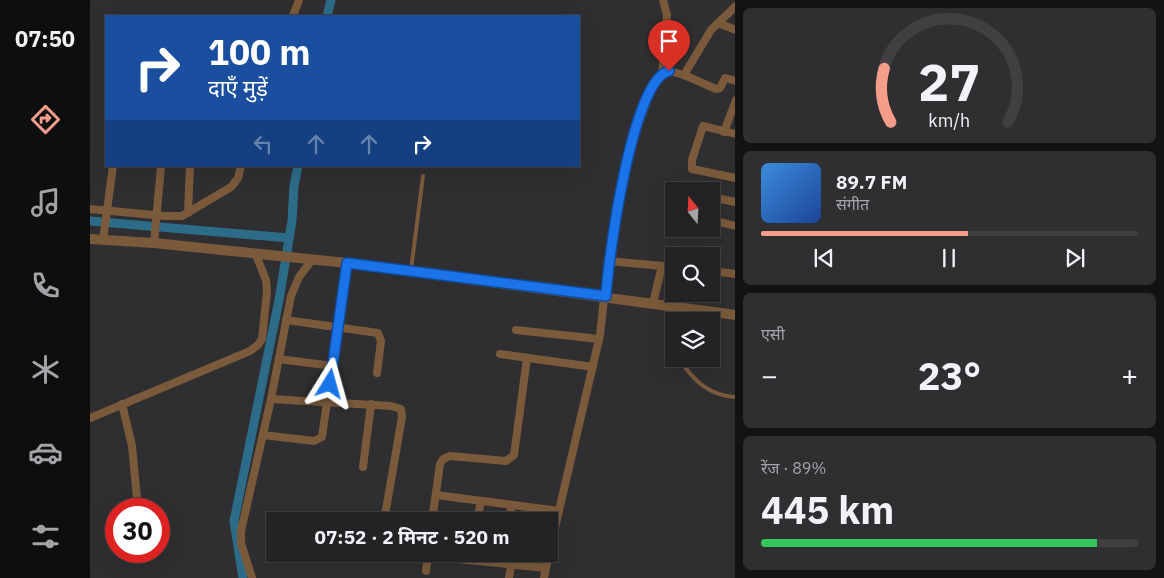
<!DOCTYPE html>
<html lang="hi">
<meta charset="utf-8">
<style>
:root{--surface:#232225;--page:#2f2f32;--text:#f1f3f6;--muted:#a3a4a7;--line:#403f42;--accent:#f49d8b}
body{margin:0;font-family:"IBM Plex Sans","Noto Sans Devanagari",sans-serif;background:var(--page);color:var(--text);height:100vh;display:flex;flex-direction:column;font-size:19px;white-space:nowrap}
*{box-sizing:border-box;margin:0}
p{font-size:16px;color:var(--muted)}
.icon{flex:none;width:28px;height:28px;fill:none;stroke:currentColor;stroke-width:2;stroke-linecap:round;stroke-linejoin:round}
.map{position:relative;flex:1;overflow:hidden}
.panel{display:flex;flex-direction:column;gap:8px;padding:8px;background:#131314;width:429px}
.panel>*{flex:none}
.banner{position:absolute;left:15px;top:15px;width:475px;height:152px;border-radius:0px;box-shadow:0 5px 20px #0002,0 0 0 1px var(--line);background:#1a4fa0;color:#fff;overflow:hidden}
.needle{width:32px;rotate:342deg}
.buttons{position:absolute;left:575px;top:182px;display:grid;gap:10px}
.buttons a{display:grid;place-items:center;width:55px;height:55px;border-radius:0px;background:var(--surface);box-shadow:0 5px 20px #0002,0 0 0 1px var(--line);font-size:25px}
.speed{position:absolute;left:15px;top:498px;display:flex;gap:10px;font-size:25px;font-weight:700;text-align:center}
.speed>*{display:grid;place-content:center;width:65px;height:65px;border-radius:50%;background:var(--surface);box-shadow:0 5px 20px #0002,0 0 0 1px var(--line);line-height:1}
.speed .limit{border:8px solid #d22;background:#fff;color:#111}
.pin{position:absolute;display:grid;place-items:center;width:42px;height:42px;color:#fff;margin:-51px -21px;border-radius:50% 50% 50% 0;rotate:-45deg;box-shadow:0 0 5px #0007}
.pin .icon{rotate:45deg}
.me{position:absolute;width:55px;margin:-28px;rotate:8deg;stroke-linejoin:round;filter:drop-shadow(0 0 4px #0008)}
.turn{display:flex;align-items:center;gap:18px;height:105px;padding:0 20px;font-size:22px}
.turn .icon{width:65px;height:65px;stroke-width:2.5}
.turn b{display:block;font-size:35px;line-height:42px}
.lanes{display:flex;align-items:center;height:48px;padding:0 20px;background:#0003;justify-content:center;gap:25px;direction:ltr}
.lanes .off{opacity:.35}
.big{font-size:38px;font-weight:700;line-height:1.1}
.panel .card{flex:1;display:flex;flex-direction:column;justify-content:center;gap:8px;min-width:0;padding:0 18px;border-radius:8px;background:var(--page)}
.panel .dial{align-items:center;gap:0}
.dial svg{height:130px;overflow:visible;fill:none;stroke:var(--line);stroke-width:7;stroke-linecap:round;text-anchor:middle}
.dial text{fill:var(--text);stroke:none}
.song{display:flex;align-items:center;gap:15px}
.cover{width:60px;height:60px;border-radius:8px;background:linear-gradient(135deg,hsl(210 70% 55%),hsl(220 70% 35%))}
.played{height:5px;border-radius:2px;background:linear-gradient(90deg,var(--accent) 55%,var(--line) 55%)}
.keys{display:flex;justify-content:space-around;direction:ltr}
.heat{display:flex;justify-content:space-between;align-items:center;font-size:28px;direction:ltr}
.charge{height:8px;border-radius:4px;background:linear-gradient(90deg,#34c759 89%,var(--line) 0)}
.trip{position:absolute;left:176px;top:512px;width:292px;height:50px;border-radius:0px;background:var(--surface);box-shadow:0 5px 20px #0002,0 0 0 1px var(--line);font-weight:700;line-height:50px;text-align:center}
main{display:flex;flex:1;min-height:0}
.tabs{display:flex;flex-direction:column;width:90px;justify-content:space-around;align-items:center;background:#0e0e0f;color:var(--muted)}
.tabs .icon{width:35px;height:35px}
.tabs .selected{color:var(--accent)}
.tabs b{font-size:22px;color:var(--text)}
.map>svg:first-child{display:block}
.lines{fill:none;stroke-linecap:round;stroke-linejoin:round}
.canal{stroke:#2c6c88;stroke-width:9}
.service{stroke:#7b5a3b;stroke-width:4}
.minor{stroke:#7b5a3b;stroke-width:8}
.tertiary{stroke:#7b5a3b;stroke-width:10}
.route-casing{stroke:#114b97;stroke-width:12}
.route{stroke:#1a73e8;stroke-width:9}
</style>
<main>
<nav class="tabs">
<b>07:50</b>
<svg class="icon selected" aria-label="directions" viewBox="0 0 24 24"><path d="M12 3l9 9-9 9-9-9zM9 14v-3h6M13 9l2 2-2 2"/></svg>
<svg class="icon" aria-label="music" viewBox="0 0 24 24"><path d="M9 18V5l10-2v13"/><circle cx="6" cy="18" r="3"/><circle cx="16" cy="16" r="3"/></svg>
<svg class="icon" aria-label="phone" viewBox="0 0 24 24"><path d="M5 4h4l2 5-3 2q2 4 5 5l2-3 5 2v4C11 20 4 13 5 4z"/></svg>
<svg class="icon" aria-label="climate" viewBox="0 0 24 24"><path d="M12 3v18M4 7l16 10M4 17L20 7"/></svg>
<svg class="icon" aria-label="car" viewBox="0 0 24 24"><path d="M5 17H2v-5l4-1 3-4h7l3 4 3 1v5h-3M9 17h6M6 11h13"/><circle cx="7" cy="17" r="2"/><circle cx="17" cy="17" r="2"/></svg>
<svg class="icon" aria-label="filters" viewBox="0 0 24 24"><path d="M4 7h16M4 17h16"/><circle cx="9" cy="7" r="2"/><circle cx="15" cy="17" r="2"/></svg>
</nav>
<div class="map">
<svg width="646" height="578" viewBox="0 0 646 578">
<rect width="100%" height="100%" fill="#2f2e31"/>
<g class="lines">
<g class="canal">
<polyline points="237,16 241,0"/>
<polyline points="0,221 199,238"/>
<polyline points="153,578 144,521 189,300 202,221 204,186 208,166"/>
</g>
<g class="service">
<polyline points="321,270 333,176"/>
<path d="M590,359C602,380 619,396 646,397"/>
</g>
<g class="minor">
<polyline points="203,16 209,0"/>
<polyline points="628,23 646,30"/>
<polyline points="572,74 577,15 573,0"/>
<polyline points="594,75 626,89 630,88 635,78 646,81"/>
<polyline points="634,132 646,100"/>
<polyline points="646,134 613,126 602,160 602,169 646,178"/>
<polyline points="621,197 646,202"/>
<polyline points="0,209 75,216 92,216 141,187 148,178 151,166"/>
<polyline points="98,213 100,166"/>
<polyline points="621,220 646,226"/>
<polyline points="13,240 23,166"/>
<polyline points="64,243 71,166"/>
<polyline points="518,261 584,267"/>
<polyline points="621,271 646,274"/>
<polyline points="563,303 572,266"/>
<polyline points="196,320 288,333 291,341 287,373"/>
<polyline points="426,330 509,339"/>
<polyline points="410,354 503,367"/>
<polyline points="189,359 243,366"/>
<polyline points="181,399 301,406 311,409 312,417 294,521"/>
<polyline points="32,404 42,446 48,509"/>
<polyline points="0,418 160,351 168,345 172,339 177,291 176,280 166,255"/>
<polyline points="173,435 224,441 232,437 257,263"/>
<polyline points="273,467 281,404"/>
<polyline points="346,495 469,511"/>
<polyline points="342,521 350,464 353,459 360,456 416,461 424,455 437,358"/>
<polyline points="387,521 391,501"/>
<polyline points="418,521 422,505"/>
<polyline points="460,549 510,335 518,261 533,178 543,140 562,88 572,74 579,71 594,75 621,30 646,6"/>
<polyline points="338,556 456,568"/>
<polyline points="336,571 338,554"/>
<polyline points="162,578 151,543 151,531 181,399 201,296 209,277 222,260"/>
<polyline points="419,578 421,565"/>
<polyline points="454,578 459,554"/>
</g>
<polyline class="tertiary" points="0,239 64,243 257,263 646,315"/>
</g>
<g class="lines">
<defs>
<path id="route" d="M240,384L257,263L516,296C518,260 542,79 579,71"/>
</defs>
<use href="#route" class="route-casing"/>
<use href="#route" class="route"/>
</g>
</svg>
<div class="buttons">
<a><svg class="needle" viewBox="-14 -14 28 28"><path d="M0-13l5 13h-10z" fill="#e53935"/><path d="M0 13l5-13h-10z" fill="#a3a4a7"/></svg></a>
<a><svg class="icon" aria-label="search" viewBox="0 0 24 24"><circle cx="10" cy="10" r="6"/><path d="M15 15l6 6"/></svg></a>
<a><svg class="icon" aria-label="layers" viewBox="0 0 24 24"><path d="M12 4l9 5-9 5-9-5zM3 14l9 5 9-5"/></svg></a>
</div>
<div class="speed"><div class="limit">30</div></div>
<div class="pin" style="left:579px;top:71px;background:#d93025"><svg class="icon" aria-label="arrive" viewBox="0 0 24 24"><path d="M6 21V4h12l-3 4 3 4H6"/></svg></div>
<svg class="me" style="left:240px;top:384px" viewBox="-20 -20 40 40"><path d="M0-17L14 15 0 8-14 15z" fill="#1a73e8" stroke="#fff" stroke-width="4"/></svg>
<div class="trip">07:52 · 2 मिनट · 520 m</div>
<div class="banner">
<div class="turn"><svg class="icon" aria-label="right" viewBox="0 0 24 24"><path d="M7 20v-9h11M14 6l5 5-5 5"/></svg><div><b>100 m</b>दाएँ मुड़ें</div></div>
<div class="lanes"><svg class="icon off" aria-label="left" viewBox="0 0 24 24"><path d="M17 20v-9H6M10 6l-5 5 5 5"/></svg><svg class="icon off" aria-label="ahead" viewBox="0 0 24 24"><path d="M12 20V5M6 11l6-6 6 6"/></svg><svg class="icon off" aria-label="ahead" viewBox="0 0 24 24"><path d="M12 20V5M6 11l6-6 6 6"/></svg><svg class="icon" aria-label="right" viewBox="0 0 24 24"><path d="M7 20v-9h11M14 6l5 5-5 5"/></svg></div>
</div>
</div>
<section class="panel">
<div class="card dial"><svg viewBox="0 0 100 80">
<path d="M14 69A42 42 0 1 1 86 69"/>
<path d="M14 69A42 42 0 0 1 10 36" stroke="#f49d8b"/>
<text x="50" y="56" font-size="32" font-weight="700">27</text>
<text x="50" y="72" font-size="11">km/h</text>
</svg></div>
<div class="card">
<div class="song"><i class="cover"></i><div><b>89.7 FM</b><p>संगीत</p></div></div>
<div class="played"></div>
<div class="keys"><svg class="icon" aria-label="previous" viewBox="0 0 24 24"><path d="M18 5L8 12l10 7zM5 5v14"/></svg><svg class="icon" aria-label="pause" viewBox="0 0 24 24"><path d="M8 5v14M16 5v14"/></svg><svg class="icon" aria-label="next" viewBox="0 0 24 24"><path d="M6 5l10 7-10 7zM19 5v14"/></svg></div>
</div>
<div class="card"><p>एसी</p>
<div class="heat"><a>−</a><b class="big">23°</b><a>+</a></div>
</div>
<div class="card"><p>रेंज · 89%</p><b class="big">445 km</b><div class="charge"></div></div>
</section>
</main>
